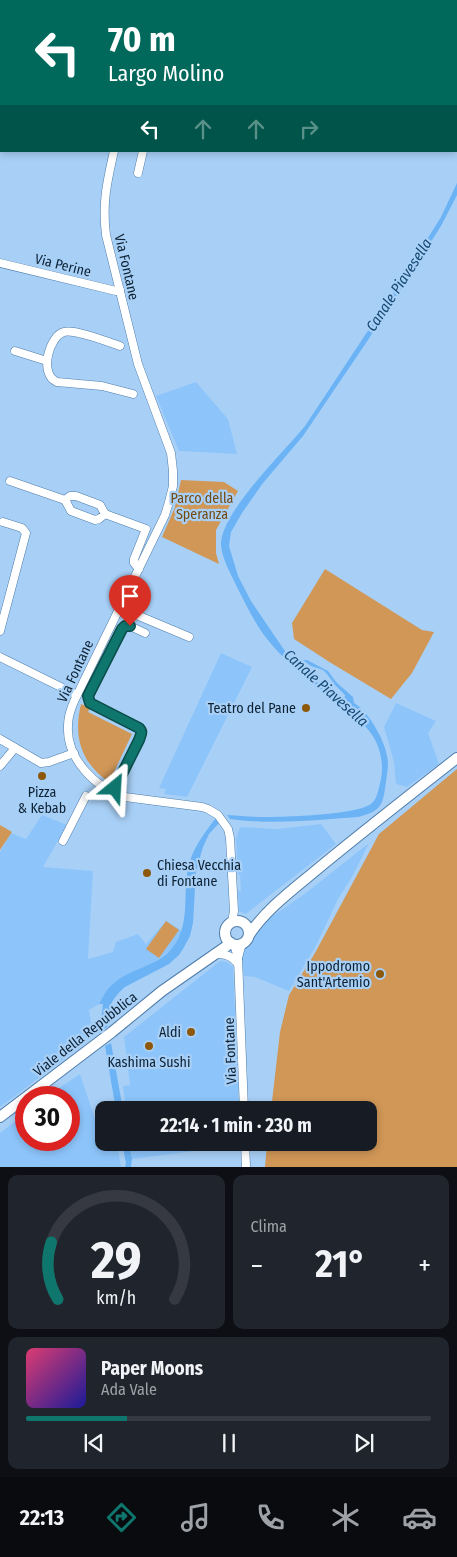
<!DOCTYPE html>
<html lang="it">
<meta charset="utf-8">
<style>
:root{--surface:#171b24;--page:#20242c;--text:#f1f3f6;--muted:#9ea1a6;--line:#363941;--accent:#0f766e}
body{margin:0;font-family:"Fira Sans Condensed",sans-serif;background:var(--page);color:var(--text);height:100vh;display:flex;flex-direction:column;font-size:19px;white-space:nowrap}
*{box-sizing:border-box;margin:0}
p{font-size:16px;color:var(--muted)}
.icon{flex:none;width:28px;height:28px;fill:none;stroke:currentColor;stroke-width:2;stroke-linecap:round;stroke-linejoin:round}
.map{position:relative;height:1167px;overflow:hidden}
.details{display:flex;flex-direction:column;gap:8px;padding:8px;background:#0d0f14;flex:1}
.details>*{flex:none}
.hud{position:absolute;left:0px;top:0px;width:458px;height:152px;box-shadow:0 2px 8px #0003;background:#00695c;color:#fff;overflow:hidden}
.speed{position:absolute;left:15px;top:1086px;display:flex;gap:10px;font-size:25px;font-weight:700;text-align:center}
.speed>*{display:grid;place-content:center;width:65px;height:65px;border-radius:50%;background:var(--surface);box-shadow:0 2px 8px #0003;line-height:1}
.speed .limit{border:8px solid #d22;background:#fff;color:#111}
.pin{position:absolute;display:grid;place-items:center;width:42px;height:42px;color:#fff;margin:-51px -21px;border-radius:50% 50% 50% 0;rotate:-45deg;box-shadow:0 0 5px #0007}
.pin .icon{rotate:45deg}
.me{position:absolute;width:55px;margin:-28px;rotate:27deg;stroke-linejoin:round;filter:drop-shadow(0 0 4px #0008)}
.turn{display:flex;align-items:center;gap:18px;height:105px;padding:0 25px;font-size:22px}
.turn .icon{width:65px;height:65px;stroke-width:2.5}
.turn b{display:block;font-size:35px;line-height:42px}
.lanes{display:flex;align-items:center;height:48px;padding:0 25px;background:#0003;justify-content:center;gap:25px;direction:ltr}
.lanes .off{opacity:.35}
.big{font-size:38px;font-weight:700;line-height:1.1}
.details .card{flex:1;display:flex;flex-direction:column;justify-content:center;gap:8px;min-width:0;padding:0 18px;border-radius:10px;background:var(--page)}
.details .dial{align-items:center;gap:0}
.dial svg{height:130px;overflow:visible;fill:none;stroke:var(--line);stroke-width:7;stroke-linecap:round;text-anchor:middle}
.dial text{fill:var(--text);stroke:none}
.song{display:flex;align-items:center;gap:15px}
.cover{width:60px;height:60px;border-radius:8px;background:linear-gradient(135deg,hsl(340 70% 55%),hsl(240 70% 35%))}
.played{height:5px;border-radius:2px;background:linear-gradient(90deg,var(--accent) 25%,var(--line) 25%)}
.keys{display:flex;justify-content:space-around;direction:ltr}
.heat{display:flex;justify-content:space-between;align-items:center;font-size:28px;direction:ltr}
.details .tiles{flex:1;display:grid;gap:8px;grid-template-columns:1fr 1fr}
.card:last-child{grid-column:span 2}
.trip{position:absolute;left:95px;top:1101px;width:282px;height:50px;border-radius:10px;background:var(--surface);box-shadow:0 2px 8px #0003;font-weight:700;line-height:50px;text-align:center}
.tabs{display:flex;height:80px;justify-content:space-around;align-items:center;background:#090b0e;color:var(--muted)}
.tabs .icon{width:35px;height:35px}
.tabs .selected{color:var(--accent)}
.tabs b{font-size:22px;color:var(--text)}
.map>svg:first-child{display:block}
.built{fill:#8dc5fb}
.green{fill:#d19757}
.water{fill:#6bb3f5}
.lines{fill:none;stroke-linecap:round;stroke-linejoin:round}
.minor-casing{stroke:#4e7daa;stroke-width:9}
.major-casing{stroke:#4e7daa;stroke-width:12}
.minor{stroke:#fff;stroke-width:8}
.major{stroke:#fff;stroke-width:10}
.route-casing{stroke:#0a4d48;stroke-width:12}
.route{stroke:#0f766e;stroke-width:9}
.poi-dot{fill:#8d5809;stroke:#a8d0f7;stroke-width:2}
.labels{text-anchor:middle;stroke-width:4.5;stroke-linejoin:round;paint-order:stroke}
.street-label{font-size:14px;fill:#0d2133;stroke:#a8d0f7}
.park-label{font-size:14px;fill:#754a10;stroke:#a8d0f7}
.poi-label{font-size:14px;fill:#0d2133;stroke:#a8d0f7;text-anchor:end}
.water-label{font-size:15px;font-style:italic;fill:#174a75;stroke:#a8d0f7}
</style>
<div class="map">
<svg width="457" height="1167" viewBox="0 0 457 1167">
<rect width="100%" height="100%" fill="#a8d0f7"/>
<g class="built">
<polygon points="196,382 228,419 237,454 179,451 156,396"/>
<polygon points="221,653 252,667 187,797 164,794 166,789 159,788"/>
<polygon points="396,703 436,721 428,733 439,764 407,787 396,784 394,762 384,727"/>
<polygon points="42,815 67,825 43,867 93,871 88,959 113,952 116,942 138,934 146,944 166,921 182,931 173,948 163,956 106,992 99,1004 89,1010 93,1034 81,1046 0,1107 0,852 11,833 26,839"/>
<polygon points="321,824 336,844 247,913 245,914 239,911 238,891 241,891 240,875 238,874 236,839 240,827 277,829"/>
<polygon points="369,843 352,877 338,899 317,944 289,991 255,977 244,976 241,954 244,948 251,940 254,935 263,927 267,920 307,892"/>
<polygon points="220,961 227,962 233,967 239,1110 126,1110 123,1086 130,1085 124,1037"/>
<polygon points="80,1074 98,1128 104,1126 104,1142 117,1143 121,1167 0,1167 0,1133 26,1113 26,1140 69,1140 69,1098 46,1097"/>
<polygon points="240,1142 240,1145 132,1159 130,1143"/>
</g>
<g class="green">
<polygon points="339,0 455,0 454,1 338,1"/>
<polygon points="181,480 224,482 238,491 216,530 216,553 219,564 162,537 175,507"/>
<polygon points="325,569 422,630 434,632 412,673 391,699 331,663 294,639 292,623"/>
<path d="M81,704L90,708L88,712L132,734L113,774L116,776L114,781L110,783C81,763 73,737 81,704Z"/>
<polygon points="457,769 457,1167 265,1167 267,1143 369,1142 369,1110 271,1110 280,1032 289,995 315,953 379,834"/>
<polygon points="0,825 12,832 0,850"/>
<polygon points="166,921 179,930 159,958 146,949"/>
</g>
<g class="water">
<path d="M457,183V195L441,226L368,340L303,436L263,483L242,513L231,532L229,546L238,576L251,601L274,635L287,654L317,682L333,694L344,700L345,695L335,685L327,674L323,670L311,666L303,660H307L328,671L336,682L353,697L354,703C369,712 387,743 388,762C388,770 386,780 385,789C384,795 383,802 379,807C374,813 365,815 358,817C315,820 273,825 230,819L227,815C239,816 252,817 264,817C283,817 360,815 372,803C378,798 379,786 381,779C384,763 380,745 370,732C359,717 343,708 328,695C309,679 288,664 272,645C257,628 247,607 237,587C231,574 222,559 221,545C220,513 284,452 305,426L406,273L441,217Z"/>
<path d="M215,819L219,823L209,834L203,847L196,871L193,923L190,936L183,949L179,955L169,964L125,987C112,998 107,1008 108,1026L103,1030L101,1020L103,1004H99C103,997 106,990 112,985C129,968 158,967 173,947C193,921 180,887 191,858C196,844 206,831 215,819Z"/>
<polygon points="111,1043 123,1110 116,1110 105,1046"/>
<polygon points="122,1143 129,1143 132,1159 131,1167 125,1167 126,1163"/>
</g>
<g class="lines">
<defs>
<g id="minor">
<polyline points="142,0 147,1"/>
<polyline points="281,0 285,1"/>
<polyline points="94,1 94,0"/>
<polyline points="186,1 186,0"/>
<polyline points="456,6 457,5"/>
<polyline points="456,120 457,121"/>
<path d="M114,151C107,182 102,203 106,235L138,364L171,453L173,471V486L169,502L165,515L80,689C74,701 68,713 68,726C66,758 95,788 125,797L202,807L208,809L218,815L228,829L230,838L234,911L232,922"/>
<polyline points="138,173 143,151"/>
<polyline points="0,263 116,291 120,290"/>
<path d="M120,346C108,342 75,329 64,332C50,335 38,374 57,382L102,386L133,394"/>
<polyline points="15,351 47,361"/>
<polyline points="10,481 65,500"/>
<polygon points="70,496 76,496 100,505 105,514 99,519 95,520 71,511 65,500"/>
<polyline points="105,514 146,529 134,559 134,563 139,569"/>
<polyline points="120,608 189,637"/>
<polyline points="0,631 26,533 22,528 3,522"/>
<polyline points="0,657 77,695"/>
<polyline points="0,739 41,763 49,762 74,753"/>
<polyline points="0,766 15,748"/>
<path d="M113,793L139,740C141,734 143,732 139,727L90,703L88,696L125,626H130L145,633"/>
<polyline points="63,841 86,796"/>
<polyline points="234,944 238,958 244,1110"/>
<path d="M214,954C225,954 231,955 238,964"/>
<polyline points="238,958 242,943"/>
<polyline points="245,1142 246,1167"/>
</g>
<g id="major">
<circle cx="237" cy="933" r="12"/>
<path d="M249,935C267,908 295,888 320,867C365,830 411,794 457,758"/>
<polyline points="0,1117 112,1032 162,991 231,943"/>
</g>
</defs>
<use href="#minor" class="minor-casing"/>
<use href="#major" class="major-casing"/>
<use href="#minor" class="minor"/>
<use href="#major" class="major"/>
</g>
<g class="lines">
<defs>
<path id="route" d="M115,788L139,740C141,734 143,732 139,728L90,703L88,696L122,629L125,626H130"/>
</defs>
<use href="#route" class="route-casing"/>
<use href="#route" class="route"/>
</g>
<g class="poi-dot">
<circle cx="306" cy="708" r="5"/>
<circle cx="42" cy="776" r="5"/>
<circle cx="147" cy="873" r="5"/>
<circle cx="380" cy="974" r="5"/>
<circle cx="191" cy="1032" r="5"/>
<circle cx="149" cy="1046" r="5"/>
</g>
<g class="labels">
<g class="street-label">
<text transform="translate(63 265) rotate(14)" y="5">Via Perine</text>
<text transform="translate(127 267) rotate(77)" y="5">Via Fontane</text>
<text transform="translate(75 671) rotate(-65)" y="5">Via Fontane</text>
<text transform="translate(85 1034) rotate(-38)" y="5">Viale della Repubblica</text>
<text transform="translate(230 1051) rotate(-92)" y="5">Via Fontane</text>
</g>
<g class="park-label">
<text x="202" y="503">Parco della<tspan x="202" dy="16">Speranza</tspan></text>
</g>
<g class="poi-label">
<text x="296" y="713">Teatro del Pane</text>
<text x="42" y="797" text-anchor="middle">Pizza<tspan x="42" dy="16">&amp; Kebab</tspan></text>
<text x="157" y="870" text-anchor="start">Chiesa Vecchia<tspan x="157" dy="16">di Fontane</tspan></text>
<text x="370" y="971">Ippodromo<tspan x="370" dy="16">Sant'Artemio</tspan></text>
<text x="181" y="1037">Aldi</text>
<text x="149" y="1067" text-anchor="middle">Kashima Sushi</text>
</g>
<g class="water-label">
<text transform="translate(399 285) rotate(-57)" y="5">Canale Piavesella</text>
<text transform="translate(326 688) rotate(42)" y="5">Canale Piavesella</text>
</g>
</g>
</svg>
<div class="speed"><div class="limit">30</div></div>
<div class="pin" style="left:130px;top:626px;background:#d93025"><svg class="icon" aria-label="arrive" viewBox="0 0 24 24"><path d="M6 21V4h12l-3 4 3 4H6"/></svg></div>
<svg class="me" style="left:115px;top:788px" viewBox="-20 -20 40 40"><path d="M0-17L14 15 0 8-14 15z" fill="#0f766e" stroke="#fff" stroke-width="4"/></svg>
<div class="trip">22:14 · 1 min · 230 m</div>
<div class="hud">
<div class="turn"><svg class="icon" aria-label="left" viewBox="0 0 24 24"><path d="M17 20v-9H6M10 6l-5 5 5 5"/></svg><div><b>70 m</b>Largo Molino</div></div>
<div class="lanes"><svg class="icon" aria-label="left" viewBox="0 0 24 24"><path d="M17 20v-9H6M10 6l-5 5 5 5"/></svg><svg class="icon off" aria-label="ahead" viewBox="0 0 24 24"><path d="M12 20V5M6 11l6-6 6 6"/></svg><svg class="icon off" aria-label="ahead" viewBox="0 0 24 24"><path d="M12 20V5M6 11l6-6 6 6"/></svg><svg class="icon off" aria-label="right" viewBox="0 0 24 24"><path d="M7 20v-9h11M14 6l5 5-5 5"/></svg></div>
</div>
</div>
<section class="details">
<div class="tiles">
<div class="card dial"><svg viewBox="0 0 100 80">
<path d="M14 69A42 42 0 1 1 86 69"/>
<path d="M14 69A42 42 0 0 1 10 34" stroke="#0f766e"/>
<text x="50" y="56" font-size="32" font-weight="700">29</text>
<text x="50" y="72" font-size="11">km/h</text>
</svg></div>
<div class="card"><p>Clima</p>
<div class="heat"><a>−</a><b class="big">21°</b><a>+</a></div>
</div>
<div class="card">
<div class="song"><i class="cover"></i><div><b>Paper Moons</b><p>Ada Vale</p></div></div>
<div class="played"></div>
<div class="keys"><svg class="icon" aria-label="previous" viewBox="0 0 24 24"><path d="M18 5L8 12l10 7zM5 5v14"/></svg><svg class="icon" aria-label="pause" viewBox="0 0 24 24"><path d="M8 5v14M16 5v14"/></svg><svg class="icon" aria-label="next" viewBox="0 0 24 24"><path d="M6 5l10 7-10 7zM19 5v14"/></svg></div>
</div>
</div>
</section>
<nav class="tabs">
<b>22:13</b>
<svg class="icon selected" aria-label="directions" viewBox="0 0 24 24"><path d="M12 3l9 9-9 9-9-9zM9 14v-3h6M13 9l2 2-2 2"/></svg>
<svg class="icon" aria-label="music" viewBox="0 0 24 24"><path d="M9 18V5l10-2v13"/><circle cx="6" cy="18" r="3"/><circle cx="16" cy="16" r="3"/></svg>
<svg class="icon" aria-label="phone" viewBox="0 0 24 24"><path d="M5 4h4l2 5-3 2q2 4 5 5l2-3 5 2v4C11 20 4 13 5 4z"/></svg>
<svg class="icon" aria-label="climate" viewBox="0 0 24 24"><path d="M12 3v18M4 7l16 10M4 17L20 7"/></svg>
<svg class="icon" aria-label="car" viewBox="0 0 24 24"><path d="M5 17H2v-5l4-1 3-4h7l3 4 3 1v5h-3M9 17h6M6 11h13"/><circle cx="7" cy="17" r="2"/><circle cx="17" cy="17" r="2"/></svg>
</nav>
